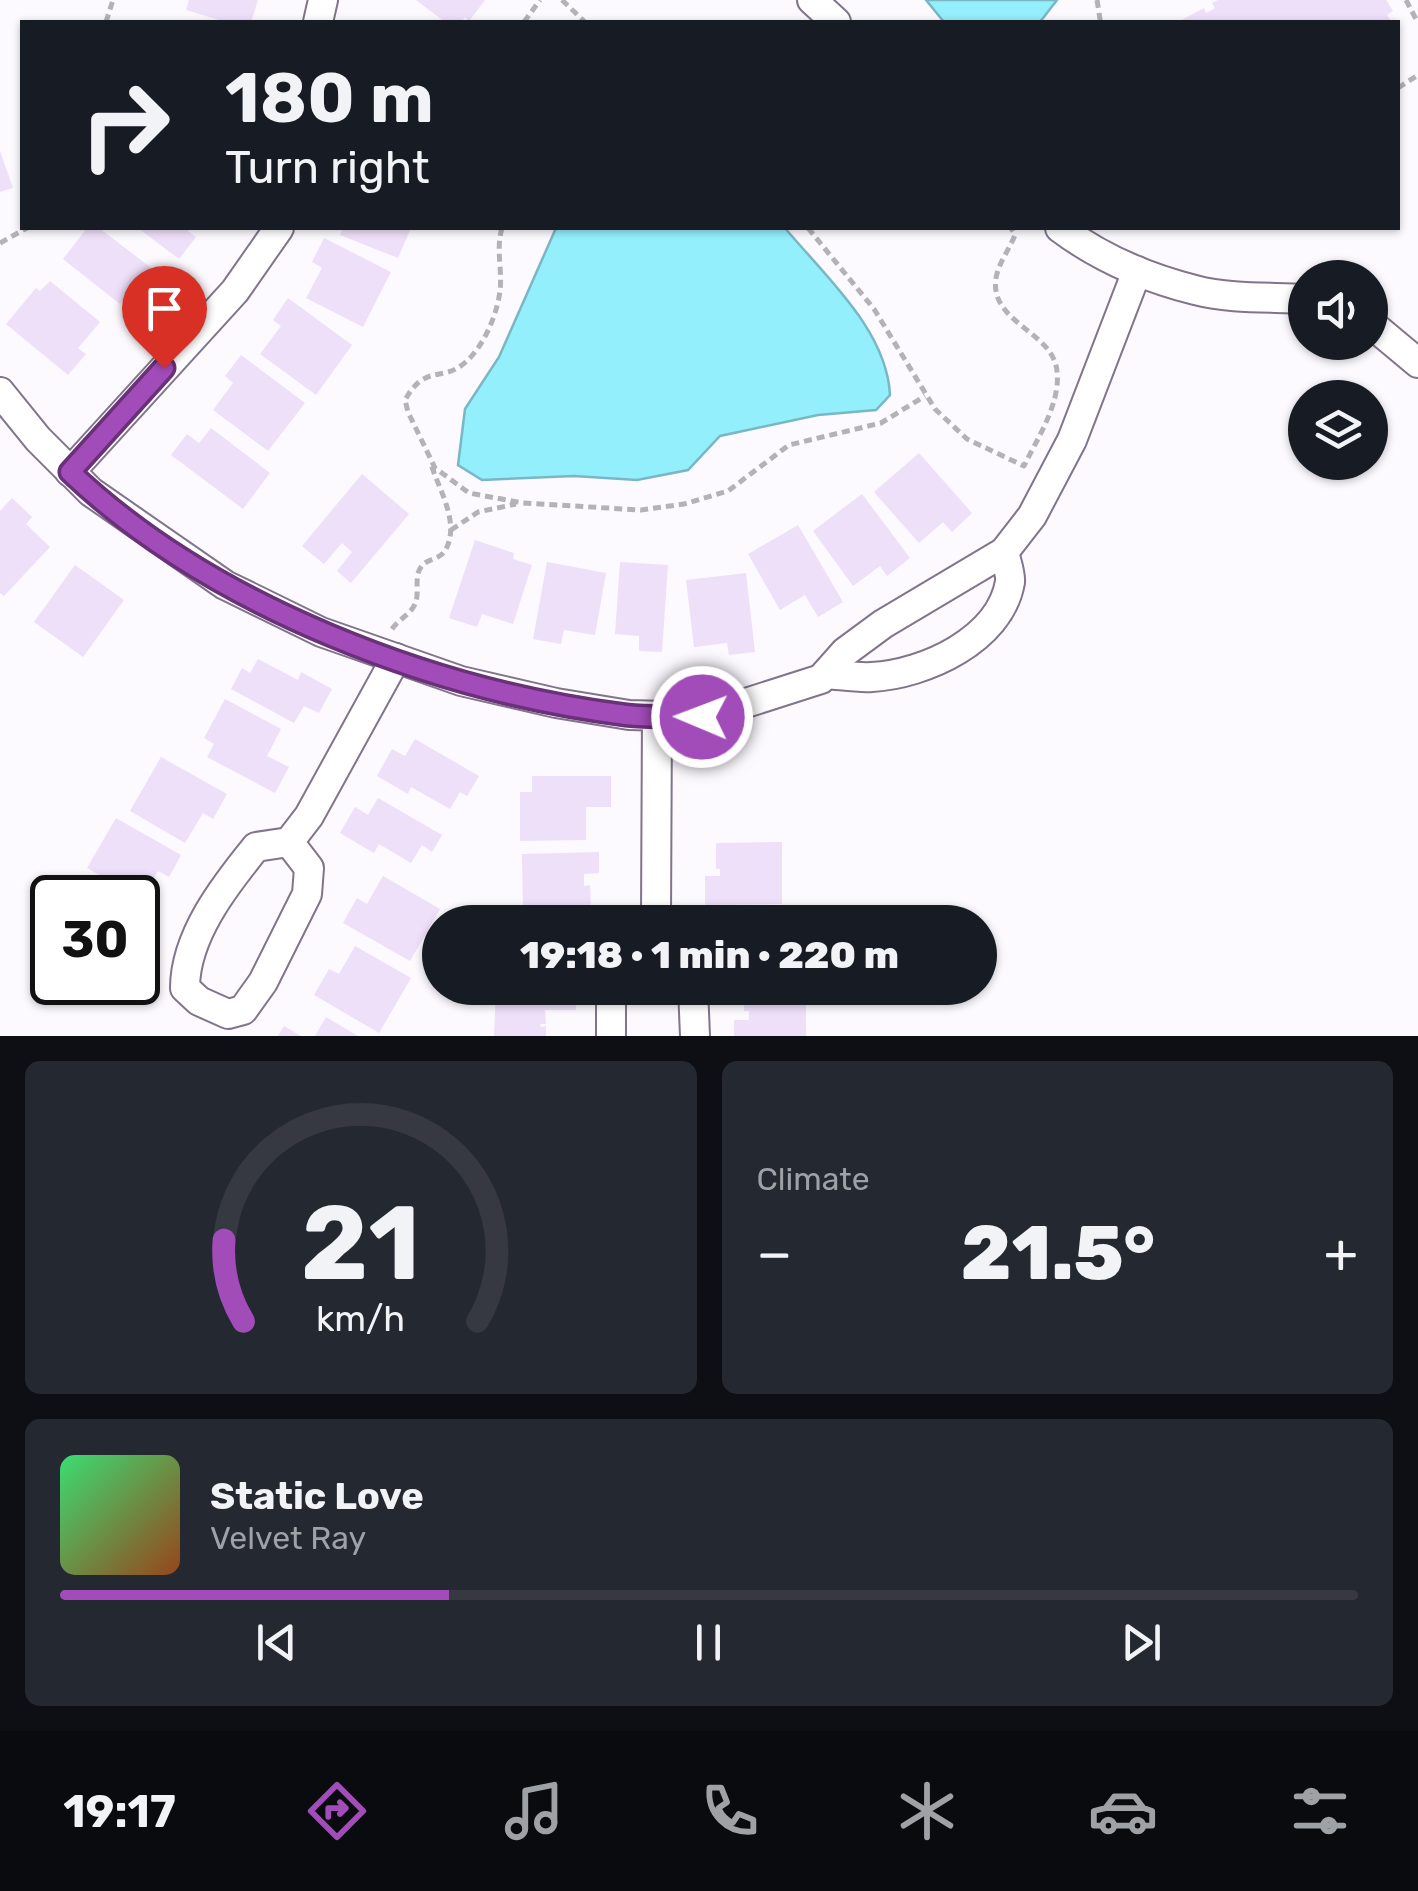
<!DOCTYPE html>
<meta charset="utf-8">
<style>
:root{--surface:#171b24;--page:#242831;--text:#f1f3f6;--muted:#9ea1a6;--line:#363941;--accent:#a24cb9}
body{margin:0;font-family:Rubik,sans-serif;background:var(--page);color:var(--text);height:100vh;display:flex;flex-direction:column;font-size:38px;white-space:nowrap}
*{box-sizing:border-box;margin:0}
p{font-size:32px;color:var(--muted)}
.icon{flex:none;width:55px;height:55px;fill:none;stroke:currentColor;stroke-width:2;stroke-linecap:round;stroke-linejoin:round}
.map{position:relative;height:1036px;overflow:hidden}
.sheet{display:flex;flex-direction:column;gap:25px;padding:25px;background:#0d0f14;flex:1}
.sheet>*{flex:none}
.guide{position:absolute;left:20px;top:20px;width:1380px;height:210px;border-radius:0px;box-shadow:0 2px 8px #0004;background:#171b24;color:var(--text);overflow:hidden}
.tools{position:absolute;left:1288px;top:260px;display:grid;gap:20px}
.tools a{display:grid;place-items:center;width:100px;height:100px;border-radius:50%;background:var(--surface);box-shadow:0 2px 8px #0004;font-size:50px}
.speed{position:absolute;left:30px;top:875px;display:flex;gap:20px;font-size:50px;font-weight:700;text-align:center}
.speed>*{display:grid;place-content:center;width:130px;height:130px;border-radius:50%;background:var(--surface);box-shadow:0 2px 8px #0004;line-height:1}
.speed .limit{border:5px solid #111;border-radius:15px;background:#fff;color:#111}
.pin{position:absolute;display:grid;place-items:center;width:85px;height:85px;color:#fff;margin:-102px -42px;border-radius:50% 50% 50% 0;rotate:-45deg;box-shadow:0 0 10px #0007}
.pin .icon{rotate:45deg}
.me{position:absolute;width:110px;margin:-55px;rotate:271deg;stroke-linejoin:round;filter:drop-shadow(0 0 8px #0008)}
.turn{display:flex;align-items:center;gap:35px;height:210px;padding:0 40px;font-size:45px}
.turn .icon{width:130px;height:130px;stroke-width:2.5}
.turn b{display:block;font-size:70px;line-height:85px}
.big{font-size:75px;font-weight:800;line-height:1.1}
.sheet .tile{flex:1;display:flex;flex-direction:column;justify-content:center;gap:15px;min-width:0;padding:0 35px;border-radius:15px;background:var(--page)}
.sheet .dial{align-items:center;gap:0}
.dial svg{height:260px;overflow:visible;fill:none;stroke:var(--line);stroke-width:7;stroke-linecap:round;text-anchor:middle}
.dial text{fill:var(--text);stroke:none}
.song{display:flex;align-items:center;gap:30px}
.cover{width:120px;height:120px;border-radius:15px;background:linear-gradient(135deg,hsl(140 70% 55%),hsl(20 70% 35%))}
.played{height:10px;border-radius:5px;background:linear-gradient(90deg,var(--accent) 30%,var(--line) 30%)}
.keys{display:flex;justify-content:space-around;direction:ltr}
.heat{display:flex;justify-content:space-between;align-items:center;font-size:55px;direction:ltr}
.sheet .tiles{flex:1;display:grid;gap:25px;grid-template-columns:1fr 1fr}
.tile:last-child{grid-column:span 2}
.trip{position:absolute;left:422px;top:905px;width:575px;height:100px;border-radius:50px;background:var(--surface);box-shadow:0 2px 8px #0004;font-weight:800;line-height:100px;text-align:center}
.tabs{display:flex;height:160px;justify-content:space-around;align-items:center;background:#090b0e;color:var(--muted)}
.tabs .icon{width:70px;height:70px}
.tabs .selected{color:var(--accent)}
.tabs b{font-size:45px;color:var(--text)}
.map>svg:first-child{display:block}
.water{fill:#94effd;stroke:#79b7c4;stroke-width:2.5}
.building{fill:#eee0f9}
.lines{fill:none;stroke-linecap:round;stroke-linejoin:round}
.street-casing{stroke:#81748b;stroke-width:32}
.path{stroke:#b5b1b9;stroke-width:5;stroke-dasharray:8 5;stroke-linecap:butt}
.street{stroke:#fff;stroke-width:28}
.route-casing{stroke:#693178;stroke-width:25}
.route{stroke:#a24cb9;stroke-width:18}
</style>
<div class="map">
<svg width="1418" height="1036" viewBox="0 0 1418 1036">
<rect width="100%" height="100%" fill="#fcf9ff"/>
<g class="water">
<polygon points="926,0 1057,0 1040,22 944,22"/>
<path d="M556,228H785C824,275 887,330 890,395L876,410L818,415L720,436L688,470L637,480L574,476L482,480L458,465L465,409L499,357Z"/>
</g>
<g class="building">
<polygon points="189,0 258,0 251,22 226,22 186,10"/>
<polygon points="416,0 485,0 469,21 465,17 461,22 445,22"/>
<polygon points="1218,0 1386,0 1393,11 1387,15 1391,21 1388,22 1178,22 1204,8 1206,13 1215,8 1212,3"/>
<polygon points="0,151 13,188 0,192"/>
<polygon points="87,228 99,228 163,277 147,298 133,288 120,304 63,259"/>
<polygon points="138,228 190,228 188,231 196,237 179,259"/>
<polygon points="343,228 411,228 398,258 340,235"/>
<polygon points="324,238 391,272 363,327 306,298 322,268 312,262"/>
<polygon points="50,281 100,322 78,348 86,354 68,375 6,324 36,288 40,291"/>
<polygon points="288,298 352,345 316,395 260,354 281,326 273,320"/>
<polygon points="241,355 305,403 268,451 213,410 233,383 225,376"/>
<polygon points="211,428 270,473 243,509 171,455 187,434 199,443"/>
<polygon points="919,453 972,513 952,532 943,522 919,543 874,492"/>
<polygon points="362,474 409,514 351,583 337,571 352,552 342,543 324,564 302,546"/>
<polygon points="862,494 910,558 887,576 880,566 853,586 813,531"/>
<polygon points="12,498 32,517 26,524 50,547 4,596 0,593 0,511"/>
<polygon points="798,525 843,602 818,617 805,595 780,610 748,554"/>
<polygon points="475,540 514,553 513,559 532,565 513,624 482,614 477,627 449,618"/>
<polygon points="547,562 606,573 595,635 564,630 561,644 533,639"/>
<polygon points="620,562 668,565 662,652 639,651 639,636 615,634"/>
<polygon points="75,565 124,600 83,657 34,622"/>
<polygon points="746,573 755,652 729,655 727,643 694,647 686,580"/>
<polygon points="258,659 298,680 301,672 332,689 319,713 304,706 294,723 231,689 242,668 250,673"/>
<polygon points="225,699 281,729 267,756 289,767 275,793 207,757 214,744 204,738"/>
<polygon points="415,739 479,776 467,796 460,792 450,809 411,787 408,794 377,776 392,749 405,756"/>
<polygon points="161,757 227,794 213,819 203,813 185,843 130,811"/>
<polygon points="532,776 611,776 611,807 586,807 586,840 520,841 520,792 532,792"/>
<polygon points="378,798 442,835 432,852 422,845 411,863 379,844 374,853 340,833 355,807 368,815"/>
<polygon points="116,818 181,855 169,877 158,871 142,899 87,868"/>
<polygon points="782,842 782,904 705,905 705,876 720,876 720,869 716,869 716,843"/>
<polygon points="599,852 599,873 584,874 584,886 590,885 591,910 523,912 522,854"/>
<polygon points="383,876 440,909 410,961 343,923 357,898 367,904"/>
<polygon points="72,887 91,898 67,898"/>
<polygon points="138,911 156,921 143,946 138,943"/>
<polygon points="808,911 808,922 758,922 758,912"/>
<polygon points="582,918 582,922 551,922 551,919"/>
<polygon points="355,946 411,978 379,1033 314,995 329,969 339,974"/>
<polygon points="496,988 576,988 576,1010 545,1010 546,1024 540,1024 541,1027 546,1026 546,1036 494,1036"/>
<polygon points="744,988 806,988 806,1036 734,1036 734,1020 749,1020 749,1011 744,1011"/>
<polygon points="326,1017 358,1036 315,1036"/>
<polygon points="284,1026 301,1036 278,1036"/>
</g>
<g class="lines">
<defs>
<g id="street">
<polyline points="812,0 836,22"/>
<polyline points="318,22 323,0"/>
<path d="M1060,228C1099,257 1147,278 1195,290C1229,299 1270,297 1305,299"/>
<polyline points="1370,323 1418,363"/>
<polyline points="0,392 38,439 91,492 225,585 321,632 461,681 556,703 629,715 702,717 821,679 845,652 883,624 1004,552 1032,516 1072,440 1137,271"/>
<polyline points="70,472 235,291 279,228"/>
<path d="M826,674C841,675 857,678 872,677C925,674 1000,640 1010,582C1011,574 1006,561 1004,552"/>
<path d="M289,842L309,868L307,894L263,982L243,1010L228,1014L199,1001L185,988C185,936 225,885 256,847L289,842L309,816L396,658"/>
<polyline points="656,918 657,716"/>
<polyline points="611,988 611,1036"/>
<polyline points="693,988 695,1036"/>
</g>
</defs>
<use href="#street" class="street-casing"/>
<g class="path">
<polyline points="562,0 585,22"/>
<polyline points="1097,0 1100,19 1097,22"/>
<polyline points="1406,0 1418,23"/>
<polyline points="106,22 113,0"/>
<polyline points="524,22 540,0"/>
<polyline points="1398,88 1418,75"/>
<path d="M502,228C495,251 504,274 499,297C495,320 481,351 462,365C441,381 424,365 405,400L408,412L435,468L469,493L523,503L641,510L684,504L728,491L789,445L881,423L925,396"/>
<path d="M808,228L874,309L935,409L967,439L1024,466C1037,439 1061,403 1057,371C1053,331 989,323 996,278C999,262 1009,250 1015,235L1011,228"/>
<polyline points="0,243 27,228"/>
<polyline points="451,530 478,512 516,504"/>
<path d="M392,629C398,620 409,615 414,606C421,594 413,578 421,567C427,558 441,560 446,549C460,522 439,490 431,464"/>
</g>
<use href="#street" class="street"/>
</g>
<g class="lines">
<defs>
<path id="route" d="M164,368L70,472C211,606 434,691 626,715C651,718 677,716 702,717"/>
</defs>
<use href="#route" class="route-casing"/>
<use href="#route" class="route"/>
</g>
</svg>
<div class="tools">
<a><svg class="icon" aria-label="sound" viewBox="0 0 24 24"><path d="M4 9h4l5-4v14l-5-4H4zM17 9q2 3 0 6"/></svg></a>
<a><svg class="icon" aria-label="layers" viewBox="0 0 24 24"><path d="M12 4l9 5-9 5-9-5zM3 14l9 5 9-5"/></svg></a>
</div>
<div class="speed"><div class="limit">30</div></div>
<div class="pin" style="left:164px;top:368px;background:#d93025"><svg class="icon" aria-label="arrive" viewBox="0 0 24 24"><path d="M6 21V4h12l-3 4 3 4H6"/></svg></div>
<svg class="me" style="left:702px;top:717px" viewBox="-20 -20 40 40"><circle r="17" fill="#a24cb9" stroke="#fff" stroke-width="3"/><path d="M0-11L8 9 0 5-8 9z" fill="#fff"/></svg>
<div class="trip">19:18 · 1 min · 220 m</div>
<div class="guide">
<div class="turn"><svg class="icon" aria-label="right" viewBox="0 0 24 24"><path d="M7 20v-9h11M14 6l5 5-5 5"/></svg><div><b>180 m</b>Turn right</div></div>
</div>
</div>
<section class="sheet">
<div class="tiles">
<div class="tile dial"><svg viewBox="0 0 100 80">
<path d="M14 69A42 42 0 1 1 86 69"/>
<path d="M14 69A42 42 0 0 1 8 44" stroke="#a24cb9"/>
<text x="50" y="56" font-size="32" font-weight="700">21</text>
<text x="50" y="72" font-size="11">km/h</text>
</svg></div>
<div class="tile"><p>Climate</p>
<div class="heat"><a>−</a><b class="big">21.5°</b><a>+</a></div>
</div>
<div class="tile">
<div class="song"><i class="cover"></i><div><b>Static Love</b><p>Velvet Ray</p></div></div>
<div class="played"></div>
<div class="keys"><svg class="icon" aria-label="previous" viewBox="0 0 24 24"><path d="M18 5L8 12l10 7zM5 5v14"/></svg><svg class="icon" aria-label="pause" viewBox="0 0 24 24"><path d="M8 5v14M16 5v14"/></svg><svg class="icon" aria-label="next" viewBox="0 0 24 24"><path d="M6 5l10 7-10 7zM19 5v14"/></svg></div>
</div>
</div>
</section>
<nav class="tabs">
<b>19:17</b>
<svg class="icon selected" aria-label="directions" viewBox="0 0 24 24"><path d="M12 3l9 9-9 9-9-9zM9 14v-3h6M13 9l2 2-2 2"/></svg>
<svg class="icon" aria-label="music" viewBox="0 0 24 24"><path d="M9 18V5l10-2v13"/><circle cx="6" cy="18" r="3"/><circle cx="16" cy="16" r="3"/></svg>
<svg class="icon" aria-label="phone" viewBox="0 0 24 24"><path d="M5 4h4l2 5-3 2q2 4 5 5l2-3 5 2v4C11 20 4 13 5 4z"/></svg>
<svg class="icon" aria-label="climate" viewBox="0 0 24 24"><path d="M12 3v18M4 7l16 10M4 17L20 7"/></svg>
<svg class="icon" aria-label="car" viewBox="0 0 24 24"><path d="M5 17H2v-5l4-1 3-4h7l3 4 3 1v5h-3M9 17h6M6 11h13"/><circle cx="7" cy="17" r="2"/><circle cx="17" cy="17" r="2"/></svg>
<svg class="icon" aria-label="filters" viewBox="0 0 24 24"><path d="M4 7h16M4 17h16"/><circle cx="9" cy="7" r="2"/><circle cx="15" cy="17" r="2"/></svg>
</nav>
